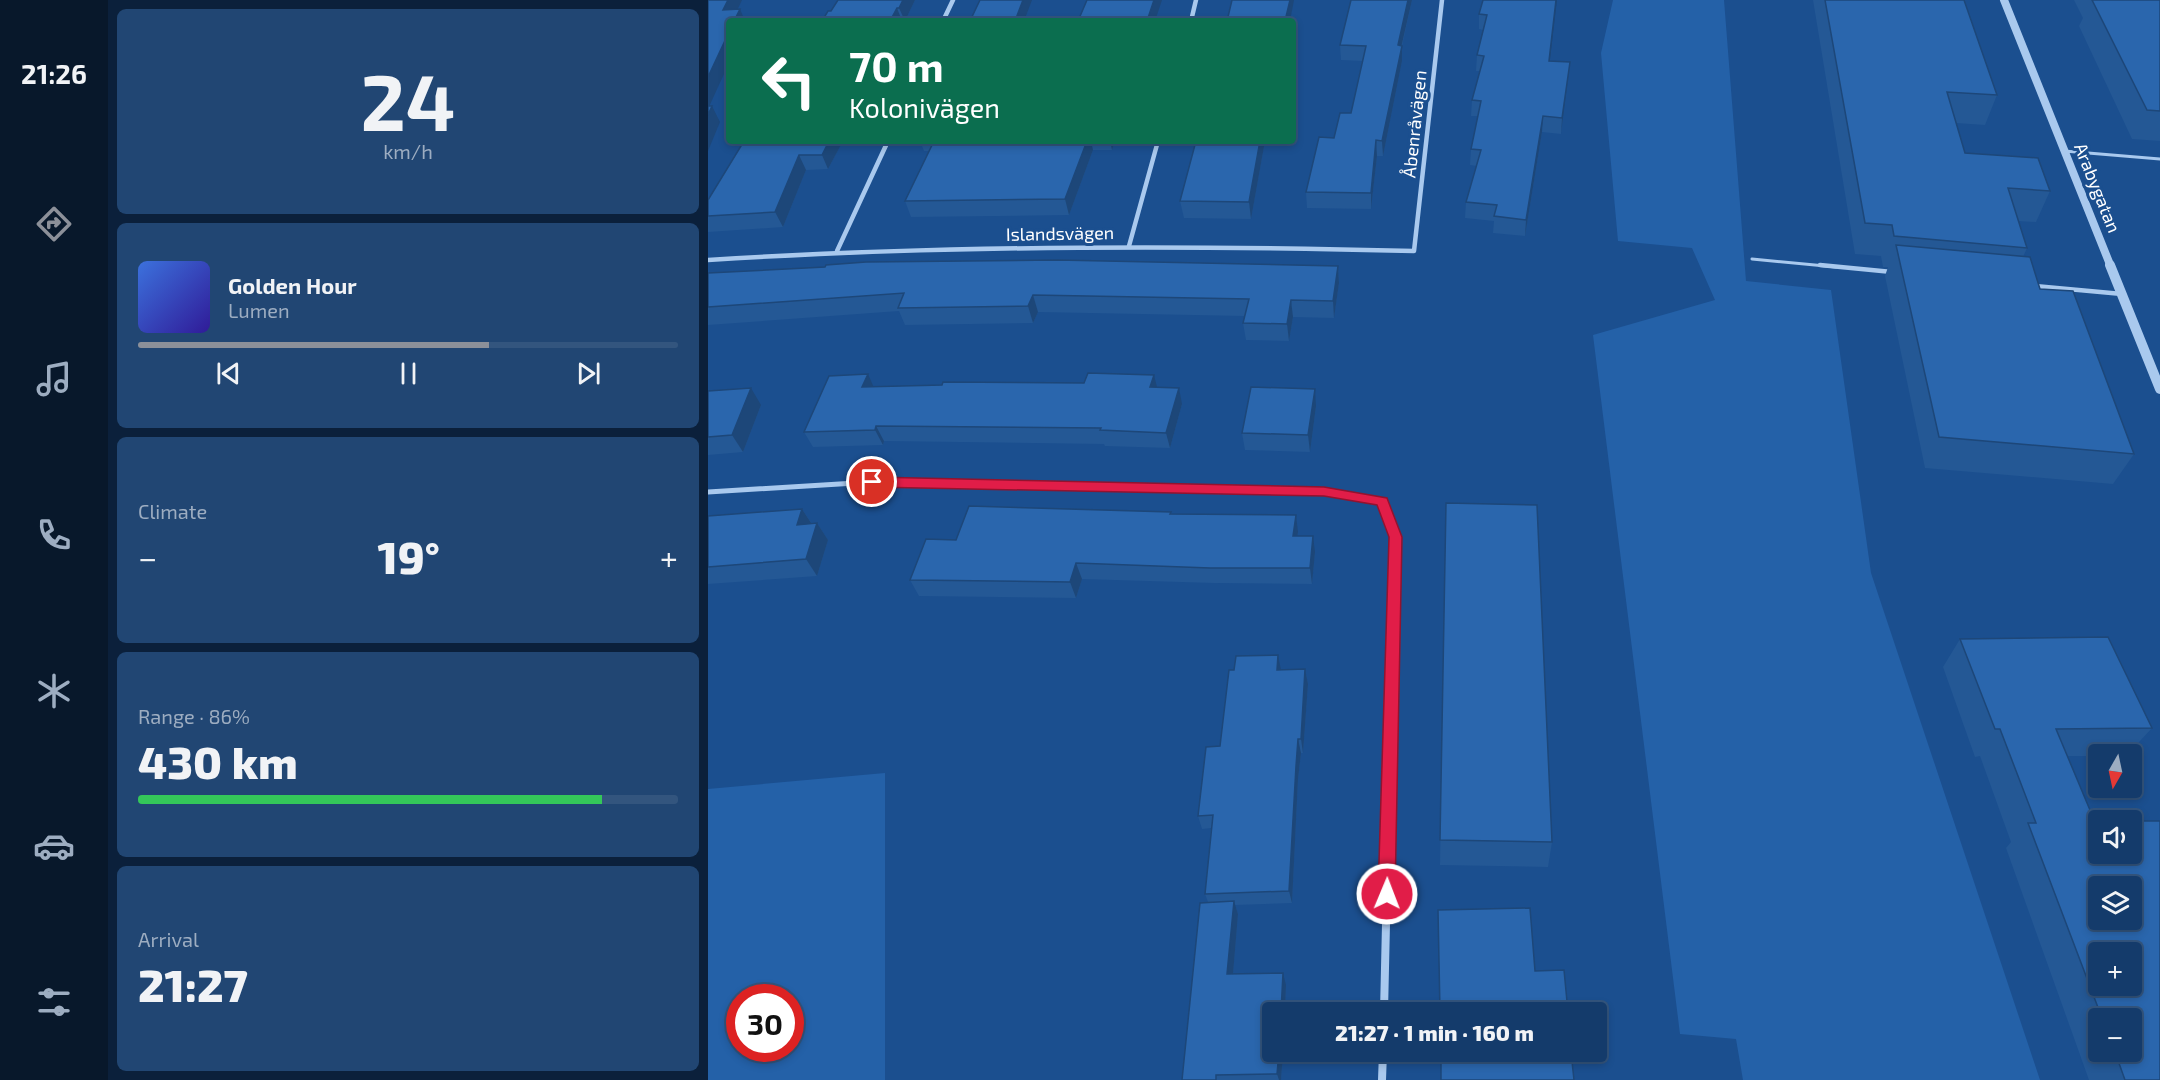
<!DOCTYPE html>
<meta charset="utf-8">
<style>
:root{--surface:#143b6b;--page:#214673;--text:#f1f3f6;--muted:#9dadc1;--line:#33557e;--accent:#8c9099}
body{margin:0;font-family:"Exo 2",sans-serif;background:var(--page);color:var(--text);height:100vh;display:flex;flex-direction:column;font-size:22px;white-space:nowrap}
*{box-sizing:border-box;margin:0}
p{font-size:20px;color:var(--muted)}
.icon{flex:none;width:33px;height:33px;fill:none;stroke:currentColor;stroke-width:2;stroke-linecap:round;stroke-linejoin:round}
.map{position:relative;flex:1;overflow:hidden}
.sheet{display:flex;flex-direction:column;gap:9px;padding:9px;background:#0b203b;width:600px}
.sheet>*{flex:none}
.banner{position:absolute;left:18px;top:18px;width:570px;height:126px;border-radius:6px;box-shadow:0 3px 9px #0003,0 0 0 2px var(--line);background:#0b6e4f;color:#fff;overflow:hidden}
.needle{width:39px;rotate:189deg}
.tools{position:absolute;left:1380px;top:744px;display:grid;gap:12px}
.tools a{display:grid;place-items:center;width:54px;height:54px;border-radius:6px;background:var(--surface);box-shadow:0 3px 9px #0003,0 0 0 2px var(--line);font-size:30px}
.speed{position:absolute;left:18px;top:984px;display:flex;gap:12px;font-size:30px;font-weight:700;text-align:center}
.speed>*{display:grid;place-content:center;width:78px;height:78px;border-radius:50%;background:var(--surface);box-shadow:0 3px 9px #0003,0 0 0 2px var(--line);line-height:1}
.speed .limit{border:9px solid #d22;background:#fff;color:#111}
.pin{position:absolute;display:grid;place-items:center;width:51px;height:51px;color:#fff;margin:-26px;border:3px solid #fff;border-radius:50%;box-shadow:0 2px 6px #0007}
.me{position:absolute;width:66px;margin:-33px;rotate:1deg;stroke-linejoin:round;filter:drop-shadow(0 0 4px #0008)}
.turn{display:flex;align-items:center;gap:21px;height:126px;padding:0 24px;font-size:27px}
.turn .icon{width:78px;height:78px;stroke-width:2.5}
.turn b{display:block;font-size:42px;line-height:51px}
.big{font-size:45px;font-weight:800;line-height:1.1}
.sheet .tile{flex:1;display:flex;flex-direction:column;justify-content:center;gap:9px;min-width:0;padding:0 21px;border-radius:9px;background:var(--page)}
.sheet .dial{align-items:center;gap:0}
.dial b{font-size:78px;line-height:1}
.song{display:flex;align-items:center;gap:18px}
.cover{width:72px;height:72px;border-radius:9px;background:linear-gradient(135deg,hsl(220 70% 55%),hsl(250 70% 35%))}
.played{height:6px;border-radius:3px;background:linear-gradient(90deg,var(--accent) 65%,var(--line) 65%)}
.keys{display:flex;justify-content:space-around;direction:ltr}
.heat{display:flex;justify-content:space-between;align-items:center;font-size:33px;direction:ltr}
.charge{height:9px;border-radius:4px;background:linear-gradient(90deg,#34c759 86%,var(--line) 0)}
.trip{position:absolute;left:554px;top:1002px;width:345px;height:60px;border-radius:6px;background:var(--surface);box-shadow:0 3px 9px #0003,0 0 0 2px var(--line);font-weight:800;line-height:60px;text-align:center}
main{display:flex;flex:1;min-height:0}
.tab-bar{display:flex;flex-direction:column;width:108px;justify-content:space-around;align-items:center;background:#08182b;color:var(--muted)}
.tab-bar .icon{width:42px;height:42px}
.tab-bar .current{color:var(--accent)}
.tab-bar b{font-size:27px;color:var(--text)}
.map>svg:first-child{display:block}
.green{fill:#2461a8;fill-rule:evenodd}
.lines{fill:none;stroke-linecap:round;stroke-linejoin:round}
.service-far1{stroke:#a9c9ee;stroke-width:3}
.service{stroke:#a9c9ee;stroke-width:4.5}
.minor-far2{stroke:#a9c9ee;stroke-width:4.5}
.minor-far1{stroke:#a9c9ee;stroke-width:5}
.minor{stroke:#a9c9ee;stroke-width:8}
.tertiary-far1{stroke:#a9c9ee;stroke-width:8}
.tertiary{stroke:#a9c9ee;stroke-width:10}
.wall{fill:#245895;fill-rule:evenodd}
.shaded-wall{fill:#1d4779}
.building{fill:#2a66ad;stroke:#1d4779;stroke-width:1.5;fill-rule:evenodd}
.route{fill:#e11d48;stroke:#92132f;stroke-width:1.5}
.labels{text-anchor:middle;stroke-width:6;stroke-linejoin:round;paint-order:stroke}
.far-street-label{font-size:18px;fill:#fff;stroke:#1b4f8f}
</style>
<main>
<nav class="tab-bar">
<b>21:26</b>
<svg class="icon current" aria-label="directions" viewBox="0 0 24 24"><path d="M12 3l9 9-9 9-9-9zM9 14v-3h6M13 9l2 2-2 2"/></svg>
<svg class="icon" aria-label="music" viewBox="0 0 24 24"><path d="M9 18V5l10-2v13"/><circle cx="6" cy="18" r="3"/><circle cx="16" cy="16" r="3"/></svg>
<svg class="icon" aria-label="phone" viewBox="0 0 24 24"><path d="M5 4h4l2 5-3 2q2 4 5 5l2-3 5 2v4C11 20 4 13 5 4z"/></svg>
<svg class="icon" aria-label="climate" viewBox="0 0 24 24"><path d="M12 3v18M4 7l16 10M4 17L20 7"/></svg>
<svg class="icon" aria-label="car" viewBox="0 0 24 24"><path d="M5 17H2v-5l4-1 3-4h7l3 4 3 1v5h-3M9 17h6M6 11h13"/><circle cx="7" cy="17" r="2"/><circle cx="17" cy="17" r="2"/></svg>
<svg class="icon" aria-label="filters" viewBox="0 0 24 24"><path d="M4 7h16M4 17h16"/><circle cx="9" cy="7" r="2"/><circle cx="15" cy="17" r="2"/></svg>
</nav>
<section class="sheet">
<div class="tile dial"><b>24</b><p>km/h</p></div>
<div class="tile">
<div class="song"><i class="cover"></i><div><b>Golden Hour</b><p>Lumen</p></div></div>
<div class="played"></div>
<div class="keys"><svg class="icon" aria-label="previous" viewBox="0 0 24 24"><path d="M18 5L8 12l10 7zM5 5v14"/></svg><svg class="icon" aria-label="pause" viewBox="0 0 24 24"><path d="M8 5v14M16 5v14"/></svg><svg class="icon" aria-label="next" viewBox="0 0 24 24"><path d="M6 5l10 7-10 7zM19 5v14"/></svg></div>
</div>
<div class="tile"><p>Climate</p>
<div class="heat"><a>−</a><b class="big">19°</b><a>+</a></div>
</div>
<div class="tile"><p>Range · 86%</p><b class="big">430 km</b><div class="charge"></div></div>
<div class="tile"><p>Arrival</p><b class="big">21:27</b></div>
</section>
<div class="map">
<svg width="1452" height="1080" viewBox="0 0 1452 1080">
<rect width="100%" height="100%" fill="#1b4f8f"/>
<g class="green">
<polygon points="905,0 1016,0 1038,281 1123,290 1163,573 1332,1080 1035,1080 1028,1039 972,1034 885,335 1007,300 984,248 910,241 893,53"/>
<path d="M177,773V1080H0V789ZM32,998H82V1048H32Z"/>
</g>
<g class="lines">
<g class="service-far1">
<polyline points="1356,151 1452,159"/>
<polyline points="1044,259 1128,267"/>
</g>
<g class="service">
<polyline points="1112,265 1184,272"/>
<polyline points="1327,286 1414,294"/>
</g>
<g class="minor-far2">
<polyline points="235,21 245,0"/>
<polyline points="483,21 488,0"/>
<polyline points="421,246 450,141"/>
<polyline points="129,251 180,141"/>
<path d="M0,260C235,245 470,245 706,251L734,0"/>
</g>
<polyline class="minor-far1" points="0,492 164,482 616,491 674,501 687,537 685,618"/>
<g class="minor">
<polyline points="676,1012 685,616"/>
<polyline points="674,1080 675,1052"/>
</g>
<polyline class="tertiary-far1" points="1296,0 1403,267"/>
<polyline class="tertiary" points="1402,265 1452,389"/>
</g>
<g class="wall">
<polygon points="207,0 197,21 114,21 123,11"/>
<polygon points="643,0 704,0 694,46 694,61 675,156 669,156 663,209 599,208 598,192 626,138 643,113 654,61 633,60 632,45"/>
<polygon points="775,0 841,61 862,62 853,134 834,132 817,236 785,233 786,221 757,218 758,202 769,166 762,165 763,149 770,116 763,116 764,100 772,71 768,71 769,55 775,30 771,29 771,14"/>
<polygon points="1105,0 1256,0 1289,95 1277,125 1248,123 1257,153 1342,191 1328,222 1310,221 1319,248 1315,257 1332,289 1426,454 1405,484 1217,468 1177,276 1180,267 1175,267 1173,256 1147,254"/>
<polygon points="1366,0 1452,0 1452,141 1424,139 1371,26 1375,18"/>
<polygon points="36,141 135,141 120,169 98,170 75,227 0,232 0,200"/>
<polygon points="212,141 407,141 404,150 385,150 361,215 203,217 197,201 221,151 216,151"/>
<polygon points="557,141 543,219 476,218 472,201"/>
<polygon points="630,266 631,283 626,318 585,317 581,341 538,340 535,323 537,316 330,312 325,323 197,325 191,311 0,325 0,273"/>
<polygon points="166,387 449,387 474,404 462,448 397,446 396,444 176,441 175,445 105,447 96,432"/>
<polygon points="0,391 53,405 35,452 0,455"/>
<polygon points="608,406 602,452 537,450 534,433"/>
<polygon points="738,503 844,842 840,867 732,865"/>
<polygon points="94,509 104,524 109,523 120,540 109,576 0,584 0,516"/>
<polygon points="463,514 590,532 589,536 607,552 604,584 506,583 374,579 368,598 211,596 202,580 248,540"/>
<path d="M1252,639L1444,728L1420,754H1390V756H1359L1387,822L1452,1080H1381L1298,848L1303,842L1272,756L1267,757L1235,667ZM1390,1018H1424V1052H1390Z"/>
<polygon points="573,669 597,669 600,684 595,753 593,753 590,779 584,903 527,905 530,914 525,974 578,985 577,1012 564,1012 564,1052 575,1052 573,1080 474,1080 500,902 497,894 503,828 494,829 490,816"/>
</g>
<g class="shaded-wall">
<polygon points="20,0 34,0 24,21 15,10"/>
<polygon points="195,0 207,0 197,21 191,8"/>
<polygon points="315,0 324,0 316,21 307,21"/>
<polygon points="446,0 454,0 447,21 439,21"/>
<polygon points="582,0 586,0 582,21 577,21"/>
<polygon points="700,0 704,0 690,61 690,45"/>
<polygon points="848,0 849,0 840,76 841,61"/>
<polygon points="189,8 194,21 182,21"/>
<polygon points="32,9 37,21 26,21"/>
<polygon points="21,32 21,63 0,109 0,77"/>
<polygon points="694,46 694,61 675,156 674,141"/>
<polygon points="862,62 853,134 854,118"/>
<polygon points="4,106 12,122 0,151 0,115"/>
<polygon points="835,116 834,132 817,236 818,220"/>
<polygon points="668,140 669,156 663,209 663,193"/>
<polygon points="121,141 135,141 120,169 114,155"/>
<polygon points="379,141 383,141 385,150 361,215 357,199"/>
<polygon points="402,141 407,141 404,150"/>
<polygon points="552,141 557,141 543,219 541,202"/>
<polygon points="91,155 98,170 75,227 67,212"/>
<polygon points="630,266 631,283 626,318 625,301"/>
<polygon points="325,295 330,312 325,323 320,306"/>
<polygon points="583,300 585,317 581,341 579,324"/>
<polygon points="160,374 167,390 154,387"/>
<polygon points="446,375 450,391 442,387"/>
<polygon points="43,388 53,405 35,452 24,435"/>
<polygon points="471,388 474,404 462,448 458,433"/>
<polygon points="607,389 608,406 602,452 600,435"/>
<polygon points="168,426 176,441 175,445 167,430"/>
<polygon points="94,509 105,526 89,525"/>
<polygon points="588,515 590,532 587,552 585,536"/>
<polygon points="109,523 120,540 109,576 98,559"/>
<polygon points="605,536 607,552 604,584 602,568"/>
<polygon points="368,563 374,579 368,598 362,582"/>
<polygon points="570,655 573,670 569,670"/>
<polygon points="597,669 600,684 595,753 593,739"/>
<polygon points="590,739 593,753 590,779 584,903 581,891 588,766"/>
<polygon points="526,901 530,914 524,986 519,974"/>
<polygon points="575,973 578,985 577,1012 573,1012"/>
<polygon points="571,1052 575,1052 573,1080 571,1080 569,1074"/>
</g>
<g class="building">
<polygon points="0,0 20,0 15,10 32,9 26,21 21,21 21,32 0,77"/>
<polygon points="130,0 195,0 191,8 189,8 182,21 114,21 120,11 123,11"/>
<polygon points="272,0 315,0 307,21 262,21"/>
<polygon points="379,0 446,0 439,21 370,21"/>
<polygon points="524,0 582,0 577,21 519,21"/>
<polygon points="643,0 700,0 690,45 694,46 674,141 668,140 663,193 598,192 611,137 626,138 632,113 643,113 658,46 632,45"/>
<polygon points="775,0 848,0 841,61 862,62 854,118 835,116 818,220 786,216 789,205 758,202 773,150 763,149 773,101 764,100 776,56 769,55 779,15 771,14"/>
<polygon points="1117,0 1256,0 1289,95 1239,92 1257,153 1330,158 1342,191 1300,188 1319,248 1186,236 1184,225 1157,223"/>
<polygon points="1384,0 1452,0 1452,111 1439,110"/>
<polygon points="0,106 4,106 0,115"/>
<polygon points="36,141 121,141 114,155 91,155 67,212 0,216 0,200"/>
<polygon points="226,141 379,141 357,199 197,201"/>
<polygon points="488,141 552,141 541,202 472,201"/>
<polygon points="1188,245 1322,257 1332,289 1365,291 1426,454 1231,437"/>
<polygon points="349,260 630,266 625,301 583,300 579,324 535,323 541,299 325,295 320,306 190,308 196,293 0,307 0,273 117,267 118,265 158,262"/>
<polygon points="380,373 446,375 442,387 471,388 458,433 392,430 393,428 168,426 167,430 96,432 121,376 160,374 154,387 234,385 235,382 376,383"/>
<polygon points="543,387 607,389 600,435 534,433"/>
<polygon points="43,388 24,435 0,437 0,391"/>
<polygon points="738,503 829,505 844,842 732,840"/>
<polygon points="261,506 463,512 462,514 588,515 585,536 605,536 602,568 502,568 368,563 362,582 202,580 218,539 248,540"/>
<polygon points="94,509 89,525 109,523 98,559 0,567 0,516"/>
<path d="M1400,637L1444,728L1348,729L1387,822H1390V854H1424V821H1452V1080H1417L1407,1052H1424V1018H1394L1320,823H1328L1292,729H1287L1252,639ZM1390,886H1424V920H1390ZM1390,952H1424V986H1390Z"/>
<polygon points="570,655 569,670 597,669 593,739 590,739 588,766 581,891 497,894 505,815 490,816 498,747 512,746 521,670 526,670 528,656"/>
<polygon points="526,901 519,974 575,973 573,1012 564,1012 564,1052 571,1052 569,1074 508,1075 508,1080 474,1080 492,903"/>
<polygon points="822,908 827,971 856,970 860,1012 732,1012 730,910"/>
<polygon points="733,1052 863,1052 866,1080 733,1080"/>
</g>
<polygon class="route" points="164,477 616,487 679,498 694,537 687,894 685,899 679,902 673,899 670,894 681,537 669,505 616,496 164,487 157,482"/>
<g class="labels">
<g class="far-street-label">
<text transform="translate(707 124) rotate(-84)" y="6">Åbenråvägen</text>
<text transform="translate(1389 188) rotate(68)" y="6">Arabygatan</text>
<text transform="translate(352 234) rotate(-1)" y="6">Islandsvägen</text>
</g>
</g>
</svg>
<div class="tools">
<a><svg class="needle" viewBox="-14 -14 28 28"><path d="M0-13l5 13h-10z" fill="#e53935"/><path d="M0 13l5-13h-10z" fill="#9dadc1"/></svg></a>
<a><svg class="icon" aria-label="sound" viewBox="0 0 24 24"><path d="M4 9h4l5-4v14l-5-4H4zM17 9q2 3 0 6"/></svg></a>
<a><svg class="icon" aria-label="layers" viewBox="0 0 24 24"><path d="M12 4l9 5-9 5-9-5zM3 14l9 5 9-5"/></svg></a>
<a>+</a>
<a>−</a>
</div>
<div class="speed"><div class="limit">30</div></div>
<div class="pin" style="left:164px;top:482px;background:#d93025"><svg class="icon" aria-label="arrive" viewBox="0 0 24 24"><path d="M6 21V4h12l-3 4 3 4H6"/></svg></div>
<svg class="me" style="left:679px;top:894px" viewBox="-20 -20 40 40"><circle r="17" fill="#e11d48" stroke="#fff" stroke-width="3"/><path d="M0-11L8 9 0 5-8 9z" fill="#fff"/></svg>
<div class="trip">21:27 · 1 min · 160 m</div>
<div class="banner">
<div class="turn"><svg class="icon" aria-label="left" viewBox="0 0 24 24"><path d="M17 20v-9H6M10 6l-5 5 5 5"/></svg><div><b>70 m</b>Kolonivägen</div></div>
</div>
</div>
</main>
